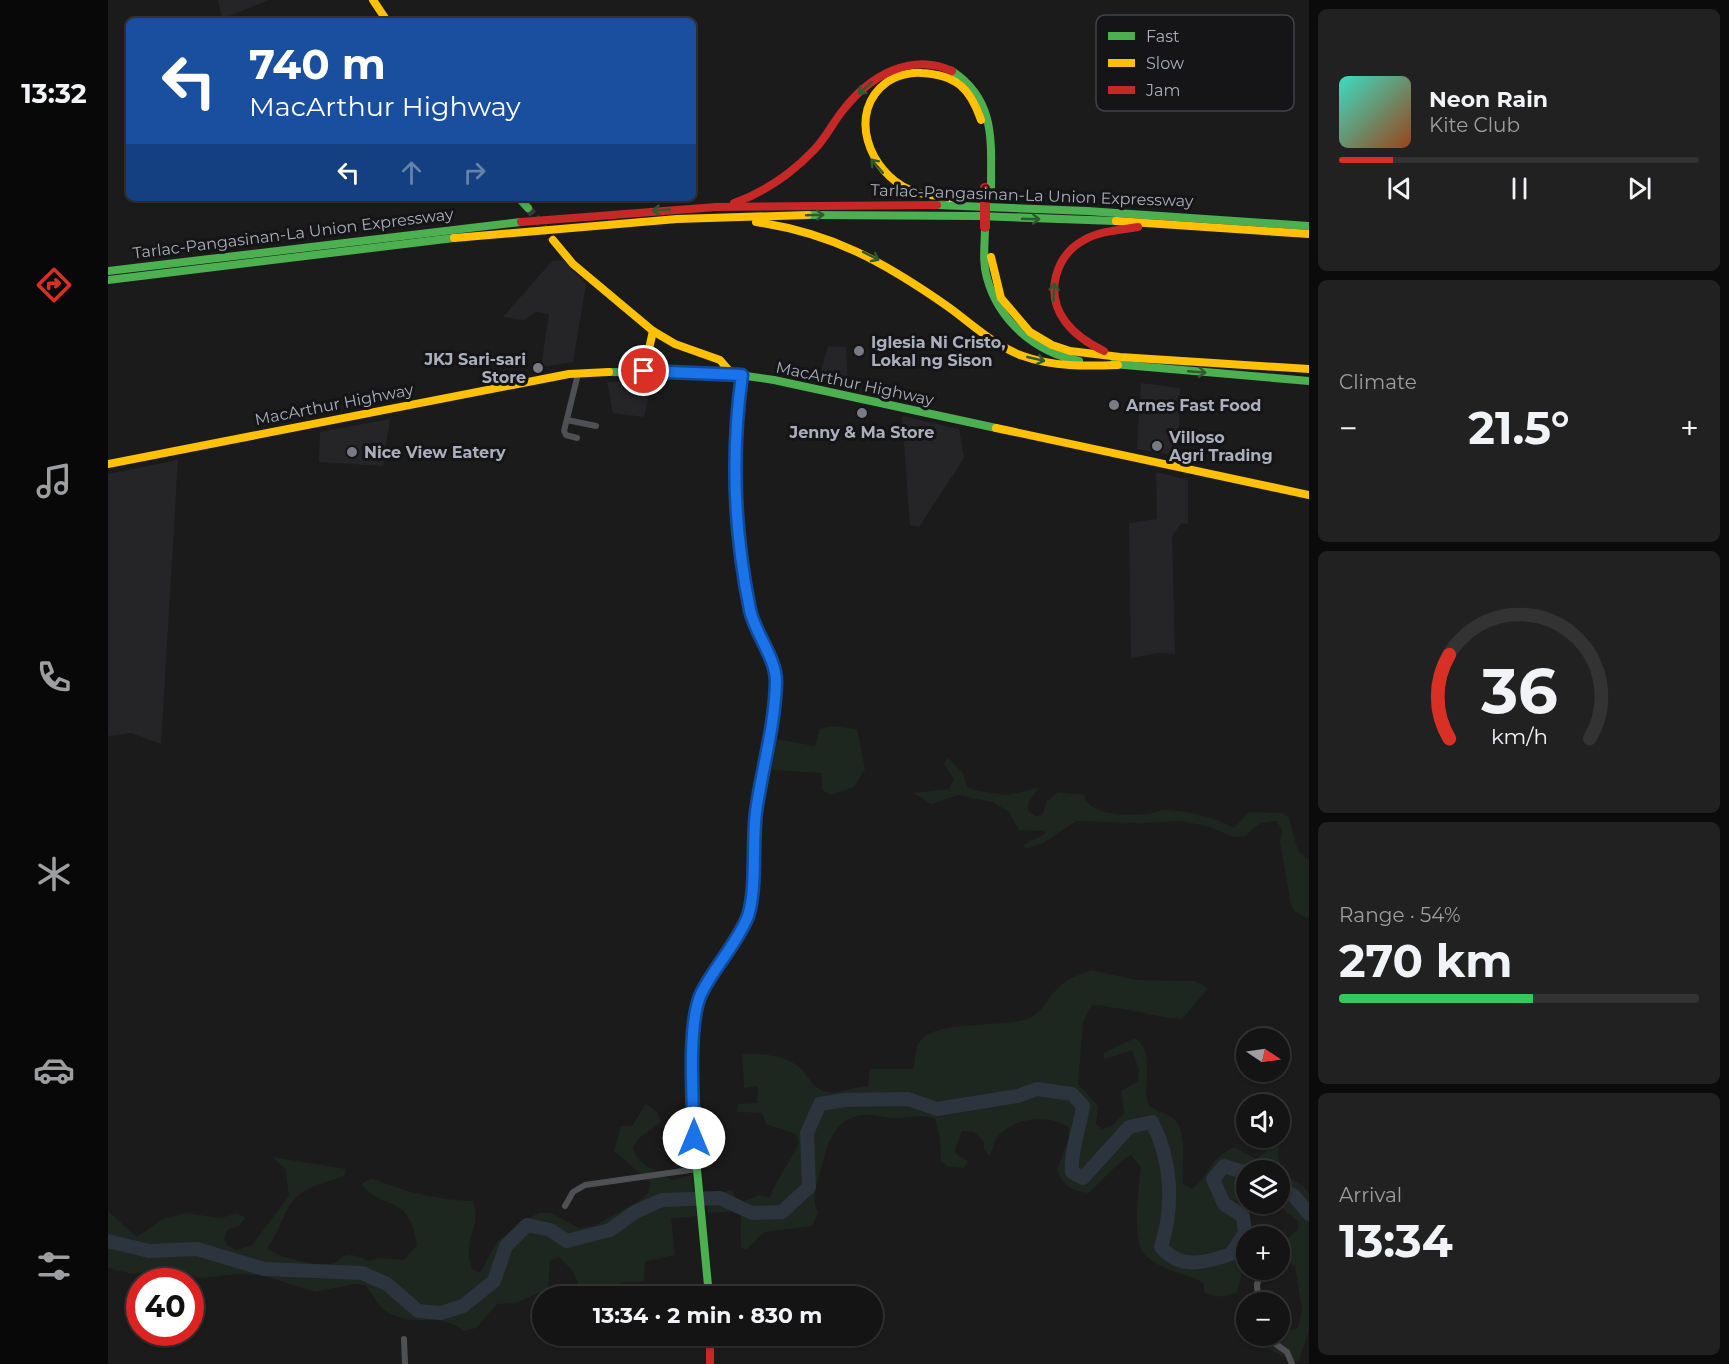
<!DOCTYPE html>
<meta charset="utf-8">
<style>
:root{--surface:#141414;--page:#212122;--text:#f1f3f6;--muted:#9d9ea0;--line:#333334;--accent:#d93025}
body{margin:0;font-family:Montserrat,sans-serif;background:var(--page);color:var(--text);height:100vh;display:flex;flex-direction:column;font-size:22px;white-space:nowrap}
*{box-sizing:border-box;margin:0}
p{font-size:20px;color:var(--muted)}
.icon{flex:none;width:33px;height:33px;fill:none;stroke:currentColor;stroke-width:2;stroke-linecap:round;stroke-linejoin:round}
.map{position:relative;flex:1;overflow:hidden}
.drawer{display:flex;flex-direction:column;gap:9px;padding:9px;background:#0b0b0b;width:420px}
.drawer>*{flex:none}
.guide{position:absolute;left:18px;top:18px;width:570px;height:183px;border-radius:9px;box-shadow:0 2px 4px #0004,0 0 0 2px var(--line);background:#1a4fa0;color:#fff;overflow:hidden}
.needle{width:39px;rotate:103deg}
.controls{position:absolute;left:1128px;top:1028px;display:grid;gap:12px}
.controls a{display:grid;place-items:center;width:54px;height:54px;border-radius:50%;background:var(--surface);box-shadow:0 2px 4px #0004,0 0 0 2px var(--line);font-size:30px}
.speed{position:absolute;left:18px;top:1268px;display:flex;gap:12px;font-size:30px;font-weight:700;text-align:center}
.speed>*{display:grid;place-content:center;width:78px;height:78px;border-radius:50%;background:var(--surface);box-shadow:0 2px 4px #0004,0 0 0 2px var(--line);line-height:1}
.speed .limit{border:9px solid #d22;background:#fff;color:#111}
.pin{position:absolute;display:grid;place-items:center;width:51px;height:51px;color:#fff;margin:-26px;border:3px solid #fff;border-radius:50%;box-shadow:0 2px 6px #0007}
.me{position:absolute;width:66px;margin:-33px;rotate:0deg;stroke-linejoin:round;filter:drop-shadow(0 0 4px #0008)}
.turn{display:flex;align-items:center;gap:21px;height:126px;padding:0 24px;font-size:27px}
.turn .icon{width:78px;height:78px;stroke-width:2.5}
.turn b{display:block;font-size:42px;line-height:51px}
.lanes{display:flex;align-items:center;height:57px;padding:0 24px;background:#0003;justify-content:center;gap:30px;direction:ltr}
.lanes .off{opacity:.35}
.big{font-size:45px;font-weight:700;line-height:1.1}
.drawer .tile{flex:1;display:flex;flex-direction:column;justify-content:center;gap:9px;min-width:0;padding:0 21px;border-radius:9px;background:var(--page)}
.drawer .dial{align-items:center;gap:0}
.dial svg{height:156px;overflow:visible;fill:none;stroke:var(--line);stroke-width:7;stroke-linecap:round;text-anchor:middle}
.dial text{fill:var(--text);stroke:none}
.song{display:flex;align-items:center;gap:18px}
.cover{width:72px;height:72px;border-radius:9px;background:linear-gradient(135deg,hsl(170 70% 55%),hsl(20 70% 35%))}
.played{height:6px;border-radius:3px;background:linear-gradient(90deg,var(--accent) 15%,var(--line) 15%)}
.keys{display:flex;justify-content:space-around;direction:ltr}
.heat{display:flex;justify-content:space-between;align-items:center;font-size:33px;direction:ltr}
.charge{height:9px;border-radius:4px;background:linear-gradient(90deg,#34c759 54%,var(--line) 0)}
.trip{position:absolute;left:424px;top:1286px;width:351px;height:60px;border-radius:30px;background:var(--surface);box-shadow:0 2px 4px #0004,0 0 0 2px var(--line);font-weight:700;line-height:60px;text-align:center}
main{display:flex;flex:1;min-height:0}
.menu{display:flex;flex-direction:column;width:108px;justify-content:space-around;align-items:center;background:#080808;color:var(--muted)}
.menu .icon{width:42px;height:42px}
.menu .current{color:var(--accent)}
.menu b{font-size:27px;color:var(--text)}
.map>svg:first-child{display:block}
.built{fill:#252528}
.green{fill:#1e2620}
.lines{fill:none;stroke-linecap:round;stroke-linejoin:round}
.river{stroke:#2c343e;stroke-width:14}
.secondary-tunnel{stroke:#38393b;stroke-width:8;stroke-dasharray:8 4;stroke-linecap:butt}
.street{stroke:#4e5054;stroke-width:6}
.fast{stroke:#4caf50;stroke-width:8}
.slow{stroke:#ffc107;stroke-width:8}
.jam{stroke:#c62828;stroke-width:8}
.jam-bridge{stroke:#c62828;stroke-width:10}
.oneway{stroke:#2e5a31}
.route-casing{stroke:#114b97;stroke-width:15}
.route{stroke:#1a73e8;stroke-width:10}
.poi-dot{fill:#797b84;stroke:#151517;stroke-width:2}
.labels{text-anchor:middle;stroke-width:6;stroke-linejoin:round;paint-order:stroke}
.street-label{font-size:16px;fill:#abafbc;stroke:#151517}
.poi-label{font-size:16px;font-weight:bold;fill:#abafbc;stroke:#151517;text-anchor:start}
.key{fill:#151517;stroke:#424349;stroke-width:1.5}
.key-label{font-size:16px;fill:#abafbc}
</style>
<main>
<nav class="menu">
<b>13:32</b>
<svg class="icon current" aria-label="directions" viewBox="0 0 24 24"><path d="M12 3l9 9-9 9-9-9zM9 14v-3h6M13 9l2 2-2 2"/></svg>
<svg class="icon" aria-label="music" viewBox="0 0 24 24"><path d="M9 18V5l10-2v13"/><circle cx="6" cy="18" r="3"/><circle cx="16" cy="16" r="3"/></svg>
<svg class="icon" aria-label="phone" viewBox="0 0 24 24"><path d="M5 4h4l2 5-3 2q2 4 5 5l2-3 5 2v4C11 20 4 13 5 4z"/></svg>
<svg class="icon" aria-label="climate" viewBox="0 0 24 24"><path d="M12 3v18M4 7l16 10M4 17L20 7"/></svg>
<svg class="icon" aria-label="car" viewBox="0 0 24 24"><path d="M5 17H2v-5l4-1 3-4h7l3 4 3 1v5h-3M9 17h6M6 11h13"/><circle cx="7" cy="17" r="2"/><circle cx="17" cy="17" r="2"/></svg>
<svg class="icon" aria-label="filters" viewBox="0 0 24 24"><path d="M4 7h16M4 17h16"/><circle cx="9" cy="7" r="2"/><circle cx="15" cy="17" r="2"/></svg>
</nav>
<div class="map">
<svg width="1201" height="1364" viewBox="0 0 1201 1364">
<rect width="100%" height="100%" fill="#1b1b1b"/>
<g class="built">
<polygon points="110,0 161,0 114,19"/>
<polygon points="455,260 478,284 465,362 433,367 441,314 428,312 416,320 395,317 444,261"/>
<polygon points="720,346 738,347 740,384 711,378"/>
<polygon points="544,381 536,417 505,413 499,382"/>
<polygon points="1033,383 1072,388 1070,456 1029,449"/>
<polygon points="794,416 851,429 856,458 811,527 802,525"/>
<polygon points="282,419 275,466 211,462 212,432"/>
<polygon points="70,460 53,744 23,733 0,736 0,474"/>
<polygon points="1048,472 1080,480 1080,524 1073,523 1064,537 1067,654 1049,653 1023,658 1021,523 1049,519"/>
</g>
<g class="green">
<polygon points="724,726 749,729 757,769 746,787 723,795 714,790 714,773 664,770 669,739 707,746 712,729"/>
<path d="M839,757L855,773L859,787L870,791L900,795L930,788L920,803V811L928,816L934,815L939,801L950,792L976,795C980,816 1022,816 1039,814C1047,813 1054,809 1062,810C1084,812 1106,817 1126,828L1141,812L1175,813L1181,818L1190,851L1201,860V916L1199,918L1186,911L1183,905L1172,842L1174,831L1169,821C1154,821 1148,824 1138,836L1126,837L1098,826L1072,821L1033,823L968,821L937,842L918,849L915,845L937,834V831L911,830L900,811L884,802L850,795L823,804L805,793L841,789L846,779L836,764Z"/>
<path d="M984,970L1028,980L1086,981L1100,988L1074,1019C1051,1018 1030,1010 1007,1008C998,1007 992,1004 983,1006L975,1022L970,1084L990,1106L988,1123L994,1129L1004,1126L1016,1113L1013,1091L1030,1081L1031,1070L1024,1050L998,1059L995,1058L996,1053L1027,1038C1046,1051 1036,1081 1039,1100C1042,1114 1064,1111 1070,1124C1079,1143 1073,1164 1075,1184L1084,1189C1103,1175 1099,1160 1126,1147L1148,1159L1157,1153V1137H1171L1170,1156L1174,1173L1195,1186L1201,1194V1331L1190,1363L1157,1347V1335H1172V1328L1180,1331L1190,1328L1194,1310L1187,1266L1180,1262L1172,1265V1244L1190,1230V1221L1167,1203H1172V1170H1138V1189L1131,1198L1148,1236H1138V1257L1129,1292C1117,1297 1109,1299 1096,1292V1283C1078,1274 1052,1270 1037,1255C1023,1241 1031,1187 1033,1167L1023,1155C1006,1165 995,1181 980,1193C963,1190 956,1187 949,1170L961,1137V1128C940,1113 903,1118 888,1139C885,1144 885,1151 881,1156L876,1149V1142L866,1132L854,1131L847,1149L848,1154L860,1161L856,1168L839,1166L833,1161L832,1138L827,1119C813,1114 805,1117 791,1118C779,1119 766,1114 754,1115C725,1119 719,1146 713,1169C709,1186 703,1196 710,1213L704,1226L657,1232L638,1250L633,1247V1211L600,1213L597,1196L624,1190L628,1198L635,1202L651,1195L662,1198C667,1180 683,1162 691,1142L688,1134L658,1124L654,1113L629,1112L630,1104L649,1103L650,1086L636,1088L634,1054C652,1054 677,1054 692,1068C700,1075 703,1086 715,1091C731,1097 744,1085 760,1087L762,1069H805C807,1062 807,1048 811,1042C827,1019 895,1028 919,1019C934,1014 940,997 951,987C961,978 972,974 984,970Z"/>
<path d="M538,1104L549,1112L553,1122L530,1139L525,1148C529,1165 550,1171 564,1180L584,1175L589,1216L563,1219L567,1255L537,1262L536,1281L512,1283L513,1296H476L464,1270L451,1257L442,1261L440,1289L408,1303L389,1304L368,1328L356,1331C328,1310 309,1329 281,1313C269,1307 266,1294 257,1285L247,1284L207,1292L153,1275L131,1274L94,1278L58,1267L25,1274L0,1268V1211L29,1237L55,1219L78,1213L112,1218L130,1213L137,1218L131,1226L120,1229L116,1238L120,1246L129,1250L144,1245L181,1196L177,1168L164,1157L238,1169L236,1176C223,1181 203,1185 191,1195C175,1207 172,1233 159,1248C167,1257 214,1268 226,1263C229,1262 231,1259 234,1257C242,1252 252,1257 260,1261L272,1258L296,1260L309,1245C300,1191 281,1215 253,1184L264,1178C296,1192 330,1200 365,1201C375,1225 353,1240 364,1269L372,1273L389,1242L418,1219L431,1213H443L471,1228L486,1226L531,1201L540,1193L543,1183L506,1151L513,1126H524Z"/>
</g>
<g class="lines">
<g class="river">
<polyline points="1172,1188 1186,1196 1201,1214"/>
<path d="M0,1241L41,1251L89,1249L156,1269L254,1273L279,1284L310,1311L333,1313L355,1306L386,1281L398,1246L419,1225L442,1230L459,1241L502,1230L527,1212L554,1200L612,1198L644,1213L674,1212L701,1187L699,1133L712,1104L737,1100L800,1099L829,1109L910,1096L929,1089L964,1094L975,1106C972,1126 962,1155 964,1172L975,1178L1021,1127L1044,1122C1064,1161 1066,1206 1053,1247C1072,1270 1098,1263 1123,1254L1137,1233L1135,1216L1116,1204L1105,1179L1116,1166L1138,1173"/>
</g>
<polyline class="secondary-tunnel" points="420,208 445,240"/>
<g class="street">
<polyline points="459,420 488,426"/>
<polyline points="469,438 458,435 456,431 470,374"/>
<polyline points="457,1206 465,1192 477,1185 589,1169"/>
<polyline points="1162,1228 1164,1236"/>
<polyline points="1150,1302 1149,1284 1157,1269"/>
<polyline points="1155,1335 1179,1352 1184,1364"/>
<polyline points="296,1339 297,1364"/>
</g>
<g class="fast">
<path d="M844,71C888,100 883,141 883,188"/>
<polyline points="411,198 420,208"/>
<polyline points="829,205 979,211 1201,226"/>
<polyline points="700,215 870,216 1008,221"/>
<path d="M877,227C877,244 874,262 879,278C891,322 928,352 971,361"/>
<polyline points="0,271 413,222"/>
<polyline points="0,280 346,238"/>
<polyline points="1005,364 1201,381"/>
<polyline points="501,372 624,374 666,380 888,428"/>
<path d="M635,375C625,450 621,548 645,621"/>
<polyline points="601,1296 586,1138 585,1020 595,992 639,916 644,893 646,847"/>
</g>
<g class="slow">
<polyline points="265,0 279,21"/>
<path d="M842,198C829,195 813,195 802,190C761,172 738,112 779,82C789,75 803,72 814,73C848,75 862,88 873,120"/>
<polyline points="1008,221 1201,234"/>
<path d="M648,222C724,233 776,262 839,306C863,323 886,346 915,356C945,367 978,366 1010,365"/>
<polyline points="346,238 569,219 700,215"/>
<polyline points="445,240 465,264 545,331 567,344 612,360 624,374"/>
<polyline points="883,257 893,298 922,332 944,345 962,351 1012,357 1201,369"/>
<polyline points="536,371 545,331"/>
<polyline points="888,428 1201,495"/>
<polyline points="0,464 461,374 501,372"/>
<polyline points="645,621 665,664 668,682 648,812 646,847"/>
</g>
<g class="jam">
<path d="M626,203C657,192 683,174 706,150C718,138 725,122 736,109C762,76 803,52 844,71"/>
<polyline points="413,222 608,207 829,205"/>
<path d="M996,351C966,337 939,312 948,276C952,261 961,248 976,240C992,231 1012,230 1030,227"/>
<polyline points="602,1335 602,1364"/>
</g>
<polyline class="jam-bridge" points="877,188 877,227"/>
</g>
<defs><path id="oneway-shaft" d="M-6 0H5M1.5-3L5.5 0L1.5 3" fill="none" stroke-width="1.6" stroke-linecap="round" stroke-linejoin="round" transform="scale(1.5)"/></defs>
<g class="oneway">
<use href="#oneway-shaft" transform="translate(757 88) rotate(138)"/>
<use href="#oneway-shaft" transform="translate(769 166) rotate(-131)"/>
<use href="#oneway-shaft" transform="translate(553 210) rotate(177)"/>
<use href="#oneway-shaft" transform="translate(707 215) rotate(-2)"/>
<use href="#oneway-shaft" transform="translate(923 219) rotate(2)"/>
<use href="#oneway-shaft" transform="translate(763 256) rotate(27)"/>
<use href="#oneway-shaft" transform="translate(946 292) rotate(-87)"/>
<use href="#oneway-shaft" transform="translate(928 359) rotate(13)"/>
<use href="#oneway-shaft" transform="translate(1089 372) rotate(5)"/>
</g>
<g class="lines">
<defs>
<path id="route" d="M536,371L634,375C623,453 626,532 642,610C647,634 668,657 668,682C667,725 654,769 648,812C644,842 649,888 640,916C629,944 606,967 593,994C579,1025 585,1101 586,1138"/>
</defs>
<use href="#route" class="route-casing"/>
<use href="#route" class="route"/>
</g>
<g class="poi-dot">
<circle cx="751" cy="351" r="6"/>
<circle cx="430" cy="368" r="6"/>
<circle cx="1006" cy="405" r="6"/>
<circle cx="754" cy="413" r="6"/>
<circle cx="1049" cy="446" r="6"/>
<circle cx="244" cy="452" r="6"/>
</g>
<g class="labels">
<g class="street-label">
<text transform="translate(924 195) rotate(2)" y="6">Tarlac-Pangasinan-La Union Expressway</text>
<text transform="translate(185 233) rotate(-7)" y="6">Tarlac-Pangasinan-La Union Expressway</text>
<text transform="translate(747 383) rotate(12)" y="6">MacArthur Highway</text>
<text transform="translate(226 404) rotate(-11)" y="6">MacArthur Highway</text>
</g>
<g class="poi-label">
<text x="763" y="348">Iglesia Ni Cristo,<tspan x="763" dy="18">Lokal ng Sison</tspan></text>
<text x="418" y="365" text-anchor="end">JKJ Sari-sari<tspan x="418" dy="18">Store</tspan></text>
<text x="1018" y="411">Arnes Fast Food</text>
<text x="754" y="438" text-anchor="middle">Jenny &amp; Ma Store</text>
<text x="1061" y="443">Villoso<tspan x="1061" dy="18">Agri Trading</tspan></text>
<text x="256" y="458">Nice View Eatery</text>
</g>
</g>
<rect x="988" y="15" width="198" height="96" rx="9" class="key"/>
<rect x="1000" y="32" width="27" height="8" fill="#4caf50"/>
<rect x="1000" y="59" width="27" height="8" fill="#ffc107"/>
<rect x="1000" y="86" width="27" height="8" fill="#c62828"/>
<g class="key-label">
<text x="1038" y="42">Fast</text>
<text x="1038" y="69">Slow</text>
<text x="1038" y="96">Jam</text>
</g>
</svg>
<div class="controls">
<a><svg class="needle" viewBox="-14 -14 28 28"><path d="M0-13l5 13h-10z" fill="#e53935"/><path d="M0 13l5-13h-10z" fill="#9d9ea0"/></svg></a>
<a><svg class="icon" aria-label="sound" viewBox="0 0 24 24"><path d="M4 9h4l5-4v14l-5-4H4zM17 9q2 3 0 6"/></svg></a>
<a><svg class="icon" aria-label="layers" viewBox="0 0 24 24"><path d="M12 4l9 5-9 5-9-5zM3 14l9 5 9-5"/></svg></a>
<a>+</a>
<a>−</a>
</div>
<div class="speed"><div class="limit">40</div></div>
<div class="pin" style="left:536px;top:371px;background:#d93025"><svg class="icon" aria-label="arrive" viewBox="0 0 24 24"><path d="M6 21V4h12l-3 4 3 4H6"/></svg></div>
<svg class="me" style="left:586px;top:1138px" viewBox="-20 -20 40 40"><circle r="19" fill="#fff"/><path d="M0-13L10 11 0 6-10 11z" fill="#1a73e8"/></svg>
<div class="trip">13:34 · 2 min · 830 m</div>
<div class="guide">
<div class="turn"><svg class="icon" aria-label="left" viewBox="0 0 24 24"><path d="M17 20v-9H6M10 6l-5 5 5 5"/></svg><div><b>740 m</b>MacArthur Highway</div></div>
<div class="lanes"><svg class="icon" aria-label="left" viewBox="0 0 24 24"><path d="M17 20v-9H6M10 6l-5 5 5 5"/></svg><svg class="icon off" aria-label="ahead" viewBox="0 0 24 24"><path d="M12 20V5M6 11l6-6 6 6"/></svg><svg class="icon off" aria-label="right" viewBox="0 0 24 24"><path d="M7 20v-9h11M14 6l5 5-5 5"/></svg></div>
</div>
</div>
<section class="drawer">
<div class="tile">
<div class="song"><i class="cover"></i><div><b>Neon Rain</b><p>Kite Club</p></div></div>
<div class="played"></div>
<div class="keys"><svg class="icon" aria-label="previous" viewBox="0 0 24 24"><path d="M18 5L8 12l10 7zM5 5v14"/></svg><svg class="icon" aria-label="pause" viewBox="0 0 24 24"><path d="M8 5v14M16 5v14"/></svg><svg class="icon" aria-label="next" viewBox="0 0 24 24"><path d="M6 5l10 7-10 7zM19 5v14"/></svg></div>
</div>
<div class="tile"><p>Climate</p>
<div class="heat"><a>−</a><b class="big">21.5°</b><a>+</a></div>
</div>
<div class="tile dial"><svg viewBox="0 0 100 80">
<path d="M14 69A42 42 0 1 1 86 69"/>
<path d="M14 69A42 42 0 0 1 14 26" stroke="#d93025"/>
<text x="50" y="56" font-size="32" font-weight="700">36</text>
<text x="50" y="72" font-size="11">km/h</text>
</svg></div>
<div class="tile"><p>Range · 54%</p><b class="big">270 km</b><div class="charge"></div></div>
<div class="tile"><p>Arrival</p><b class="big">13:34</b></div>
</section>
</main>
